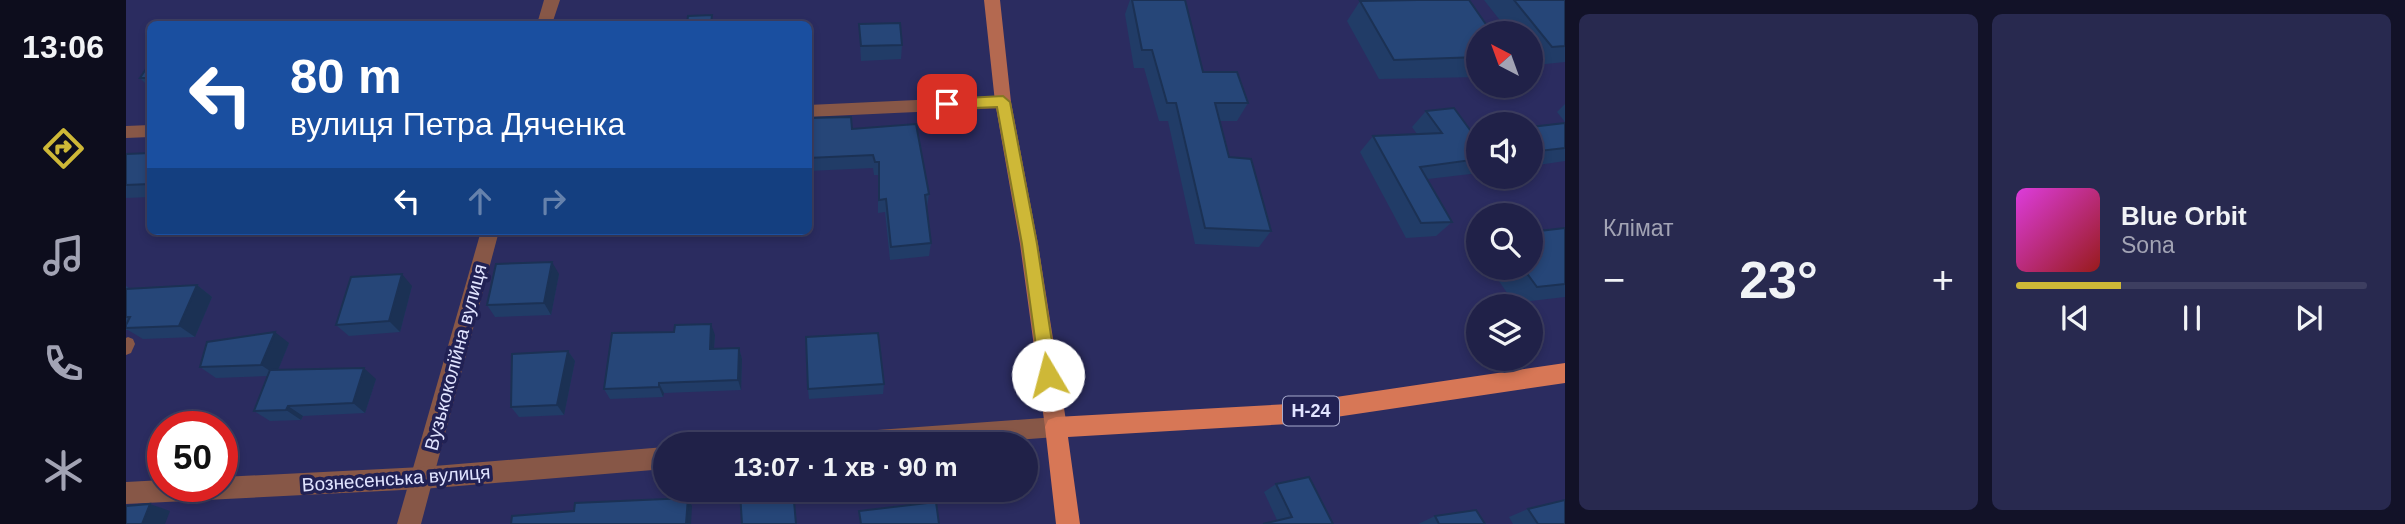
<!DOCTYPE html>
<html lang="uk">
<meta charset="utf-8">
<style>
:root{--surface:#202148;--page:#28294f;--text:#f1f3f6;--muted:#a2a3b4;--line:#3d3e60;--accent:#ceb837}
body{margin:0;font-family:Arial,sans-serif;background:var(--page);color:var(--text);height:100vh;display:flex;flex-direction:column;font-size:26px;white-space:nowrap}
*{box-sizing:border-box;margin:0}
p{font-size:23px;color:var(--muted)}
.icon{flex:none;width:38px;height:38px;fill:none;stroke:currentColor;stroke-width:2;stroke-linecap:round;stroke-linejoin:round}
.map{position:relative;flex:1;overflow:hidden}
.side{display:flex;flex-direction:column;gap:14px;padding:14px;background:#121228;width:840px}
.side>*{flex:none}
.top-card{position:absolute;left:21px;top:21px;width:665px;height:214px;border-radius:10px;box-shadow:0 4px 10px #0003,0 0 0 2px var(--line);background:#1a4fa0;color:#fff;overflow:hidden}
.needle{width:46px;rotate:319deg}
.buttons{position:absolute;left:1340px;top:21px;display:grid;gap:14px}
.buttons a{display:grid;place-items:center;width:77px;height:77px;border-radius:50%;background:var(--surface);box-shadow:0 4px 10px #0003,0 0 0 2px var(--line);font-size:35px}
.speed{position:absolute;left:21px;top:411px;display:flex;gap:14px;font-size:35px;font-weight:700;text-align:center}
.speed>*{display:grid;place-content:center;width:91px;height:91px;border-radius:50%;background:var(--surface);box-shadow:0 4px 10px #0003,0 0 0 2px var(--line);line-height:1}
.speed .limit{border:10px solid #d22;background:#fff;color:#111}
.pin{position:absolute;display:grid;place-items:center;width:60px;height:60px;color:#fff;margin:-30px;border-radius:14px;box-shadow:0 4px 10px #0006}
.me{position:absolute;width:77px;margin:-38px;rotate:352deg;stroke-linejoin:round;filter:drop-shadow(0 0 5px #0008)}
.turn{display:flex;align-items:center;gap:24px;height:147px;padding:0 28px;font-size:32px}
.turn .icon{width:91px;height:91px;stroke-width:2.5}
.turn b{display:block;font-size:49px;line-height:60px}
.lanes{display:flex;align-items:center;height:66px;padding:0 28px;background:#0003;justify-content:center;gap:35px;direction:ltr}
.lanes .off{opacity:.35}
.big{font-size:52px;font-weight:800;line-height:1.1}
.side .tile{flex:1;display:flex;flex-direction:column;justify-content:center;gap:10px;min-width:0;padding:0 24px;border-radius:10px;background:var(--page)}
.song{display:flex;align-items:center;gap:21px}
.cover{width:84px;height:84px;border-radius:10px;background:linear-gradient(135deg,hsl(300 70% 55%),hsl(0 70% 35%))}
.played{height:7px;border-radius:4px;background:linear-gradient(90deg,var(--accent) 30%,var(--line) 30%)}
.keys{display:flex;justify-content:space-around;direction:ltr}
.heat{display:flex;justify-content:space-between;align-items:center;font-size:38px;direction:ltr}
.side .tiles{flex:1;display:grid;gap:14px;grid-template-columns:repeat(2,1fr)}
.trip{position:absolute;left:527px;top:432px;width:385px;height:70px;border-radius:35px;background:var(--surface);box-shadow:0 4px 10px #0003,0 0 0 2px var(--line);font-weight:800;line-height:70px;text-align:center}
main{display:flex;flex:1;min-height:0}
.tabs{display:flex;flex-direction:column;width:126px;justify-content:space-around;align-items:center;background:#0d0d1d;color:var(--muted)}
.tabs .icon{width:49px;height:49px}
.tabs .current{color:var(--accent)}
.tabs b{font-size:32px;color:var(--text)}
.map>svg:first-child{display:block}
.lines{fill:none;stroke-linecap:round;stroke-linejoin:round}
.service{fill:#875747;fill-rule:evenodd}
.minor{fill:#875747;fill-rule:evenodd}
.tertiary{fill:#875747;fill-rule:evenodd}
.secondary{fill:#b46950;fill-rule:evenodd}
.primary{fill:#d77756;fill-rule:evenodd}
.wall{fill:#213c67}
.shaded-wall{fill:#1b3154}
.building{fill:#264678;stroke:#1b3154;stroke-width:2}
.route{fill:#ceb837;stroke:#867824;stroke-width:2}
.labels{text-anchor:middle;stroke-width:7;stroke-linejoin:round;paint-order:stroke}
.shield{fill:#212154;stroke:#a7aacc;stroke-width:2}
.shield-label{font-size:18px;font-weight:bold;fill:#e1e4ff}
.street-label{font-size:19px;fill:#e1e4ff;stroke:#212154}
</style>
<main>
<nav class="tabs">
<b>13:06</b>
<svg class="icon current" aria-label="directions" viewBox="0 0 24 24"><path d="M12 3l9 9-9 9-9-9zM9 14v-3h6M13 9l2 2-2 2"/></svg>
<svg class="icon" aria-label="music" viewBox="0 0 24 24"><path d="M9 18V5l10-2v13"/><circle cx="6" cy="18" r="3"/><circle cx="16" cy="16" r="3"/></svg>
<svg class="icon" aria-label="phone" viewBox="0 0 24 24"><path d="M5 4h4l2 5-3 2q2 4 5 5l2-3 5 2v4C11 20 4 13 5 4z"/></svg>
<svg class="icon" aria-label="climate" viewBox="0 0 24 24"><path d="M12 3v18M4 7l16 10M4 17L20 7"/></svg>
</nav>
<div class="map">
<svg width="1439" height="524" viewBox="0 0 1439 524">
<rect width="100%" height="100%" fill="#2b2c60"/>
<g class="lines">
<polygon class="service" points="2,337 7,339 9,344 5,353 0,355 0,338"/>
<g class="minor">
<polygon points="418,0 434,0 426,24 411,24"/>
<polygon points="877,96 885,102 877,108 682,117 682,105"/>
<polygon points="24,125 24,137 0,138 0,126"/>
<polygon points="355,231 373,231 295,524 271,524"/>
</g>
<g class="tertiary">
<polygon points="930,417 938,420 941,427 938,434 930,437 839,444 699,444 702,436 710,433"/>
<polygon points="539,447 539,469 296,489 0,504 0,482 37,480 37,486 96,486 96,477 296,467"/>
</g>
<polygon class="secondary" points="858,0 874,0 885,102 912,244 941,427 938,434 930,437 922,434 919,427 894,244 869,102"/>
<polygon class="primary" points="1439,363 1439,383 1163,424 942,437 954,524 930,524 919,427 922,420 930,417 1163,404"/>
</g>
<g class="wall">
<polygon points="1004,0 1059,0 1077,72 1122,103 1111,121 1093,121 1103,157 1145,231 1133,247 1069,244 1042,121 1033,121 1018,68 1008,68 999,14"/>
<polygon points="1358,0 1439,0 1439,62 1409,65 1405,60 1405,33 1384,33"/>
<polygon points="1234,1 1353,33 1353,77 1253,79 1221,21"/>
<polygon points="733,24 776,45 775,59 735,61"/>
<polygon points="24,63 24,88 14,78"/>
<polygon points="1439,104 1439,122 1431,112"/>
<polygon points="1300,111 1347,134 1353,133 1353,173 1302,179 1326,222 1310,236 1280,238 1234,152 1247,136 1291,134 1286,127"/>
<polygon points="682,118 726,129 803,194 801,207 805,243 803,256 764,260 759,212 752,213 752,175 748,175 747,168 682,171"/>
<polygon points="1439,123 1439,161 1405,166 1405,127"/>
<polygon points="24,153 24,197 0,198 0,154"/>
<polygon points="1439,228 1439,297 1388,303 1364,268 1405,268"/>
<polygon points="433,274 425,315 369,317 361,305"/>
<polygon points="71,285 86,297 69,337 17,339 2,330 0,330 0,286 3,288"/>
<polygon points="286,286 274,332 223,336 210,325"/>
<polygon points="589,335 588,348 613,348 616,359 615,390 538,393 537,397 484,399 478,389"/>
<polygon points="163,343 152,370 250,379 239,413 177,416 175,420 144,421 128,411 142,376 90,378 74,367"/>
<polygon points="442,351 449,361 438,415 393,417 385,407"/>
<polygon points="758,384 757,394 683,399 682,389"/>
<polygon points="1150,484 1207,524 1151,520 1138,492"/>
<polygon points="1402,509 1439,524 1387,524 1383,517"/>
<polygon points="1309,516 1359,524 1292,524"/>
</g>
<g class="shaded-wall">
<polygon points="426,262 433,274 425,315 418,303"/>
<polygon points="276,274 286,286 274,332 263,321"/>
<polygon points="71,285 86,297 69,337 53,326"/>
<polygon points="585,324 589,335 587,359 584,349"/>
<polygon points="149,332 163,343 150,375 135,365"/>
<polygon points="613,348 616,359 615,390 612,380"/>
<polygon points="442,351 449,361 438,415 431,405"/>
<polygon points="238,368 250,379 239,413 227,403"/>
<polygon points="533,383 538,393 537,397 533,387"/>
<polygon points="162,406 177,416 175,420 160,410"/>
<polygon points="562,498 566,506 565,524 560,524"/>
<polygon points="24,504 44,511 39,524 16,524"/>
</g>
<g class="building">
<polygon points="1006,0 1059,0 1077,72 1111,72 1122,103 1089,103 1103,157 1125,159 1145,231 1079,228 1050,103 1041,103 1026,50 1016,50"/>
<polygon points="1292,0 1343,0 1366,33 1353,33 1353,57 1268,60 1234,1"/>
<polygon points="1388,0 1439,0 1439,46 1426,47"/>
<polygon points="586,15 585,24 561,24 562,16"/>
<polygon points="774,23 776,45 735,46 733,24"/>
<polygon points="24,63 24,78 14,78"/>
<polygon points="1328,108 1347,134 1353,133 1353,159 1294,167 1326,222 1295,223 1247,136 1316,133 1300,111"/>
<polygon points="725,117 726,129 790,124 803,194 799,195 805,243 765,247 760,199 753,200 753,162 749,162 747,155 682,158 682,118"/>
<polygon points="1439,123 1439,148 1405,152 1405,127"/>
<polygon points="24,153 24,184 0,185 0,154"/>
<polygon points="1439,228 1439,284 1411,287 1397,268 1405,268 1405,232"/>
<polygon points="426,262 418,303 361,305 370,264"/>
<polygon points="276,274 263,321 210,325 225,277"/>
<polygon points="71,285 53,326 0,328 0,325 4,317 0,317 0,289"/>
<polygon points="585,324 584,349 613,348 612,380 533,383 533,387 478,389 486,333 548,332 549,325"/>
<polygon points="149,332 135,365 74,367 81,342"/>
<polygon points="752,333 758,384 682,389 680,337"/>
<polygon points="442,351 431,405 385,407 386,354"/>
<polygon points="238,368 227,403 162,406 160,410 128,411 144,370"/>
<polygon points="1183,477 1207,524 1137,524 1166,517 1150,484"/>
<polygon points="631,490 667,490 670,524 616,524 614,492"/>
<polygon points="562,498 560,524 385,524 386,516 448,511 449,503"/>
<polygon points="1439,500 1439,524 1412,524 1402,509"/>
<polygon points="810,502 813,524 735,524 733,511"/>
<polygon points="24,504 16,524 0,524 0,506"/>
<polygon points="1350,510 1359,524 1313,524 1309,516"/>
</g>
<polygon class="route" points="877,96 884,102 911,244 931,375 928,380 922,383 916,380 914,375 896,244 871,107 821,109 814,104 821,99"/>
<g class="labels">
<rect class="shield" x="1157" y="396.5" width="56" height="29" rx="5"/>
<g class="shield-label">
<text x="1185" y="417">Н-24</text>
</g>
<g class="street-label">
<text transform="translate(329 357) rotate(-75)" y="7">Вузькоколійна вулиця</text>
<text transform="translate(270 478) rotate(-4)" y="7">Вознесенська вулиця</text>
</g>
</g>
</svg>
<div class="buttons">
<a><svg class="needle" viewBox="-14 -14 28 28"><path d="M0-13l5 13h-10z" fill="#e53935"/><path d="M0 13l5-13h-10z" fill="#a2a3b4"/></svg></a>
<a><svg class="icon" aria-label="sound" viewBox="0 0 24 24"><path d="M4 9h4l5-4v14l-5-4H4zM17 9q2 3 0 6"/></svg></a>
<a><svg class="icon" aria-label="search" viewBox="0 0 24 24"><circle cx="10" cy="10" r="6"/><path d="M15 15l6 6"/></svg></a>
<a><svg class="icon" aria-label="layers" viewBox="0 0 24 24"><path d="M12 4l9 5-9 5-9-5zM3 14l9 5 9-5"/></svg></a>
</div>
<div class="speed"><div class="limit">50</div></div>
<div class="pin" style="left:821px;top:104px;background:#d93025"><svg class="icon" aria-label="arrive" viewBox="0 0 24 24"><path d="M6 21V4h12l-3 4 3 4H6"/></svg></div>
<svg class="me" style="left:922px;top:375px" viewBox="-20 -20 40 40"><circle r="19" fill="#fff"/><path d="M0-13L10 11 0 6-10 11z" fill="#ceb837"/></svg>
<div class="trip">13:07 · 1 хв · 90 m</div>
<div class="top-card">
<div class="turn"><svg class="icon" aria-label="left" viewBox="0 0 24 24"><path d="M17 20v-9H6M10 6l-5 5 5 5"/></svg><div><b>80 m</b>вулиця Петра Дяченка</div></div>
<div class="lanes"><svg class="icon" aria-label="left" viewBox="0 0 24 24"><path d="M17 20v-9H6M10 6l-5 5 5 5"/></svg><svg class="icon off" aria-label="ahead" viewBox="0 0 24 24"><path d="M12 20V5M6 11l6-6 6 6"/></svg><svg class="icon off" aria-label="right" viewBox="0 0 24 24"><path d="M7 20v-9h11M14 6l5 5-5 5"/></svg></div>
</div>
</div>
<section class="side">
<div class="tiles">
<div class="tile"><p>Клімат</p>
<div class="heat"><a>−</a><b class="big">23°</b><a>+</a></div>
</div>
<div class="tile">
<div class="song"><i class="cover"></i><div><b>Blue Orbit</b><p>Sona</p></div></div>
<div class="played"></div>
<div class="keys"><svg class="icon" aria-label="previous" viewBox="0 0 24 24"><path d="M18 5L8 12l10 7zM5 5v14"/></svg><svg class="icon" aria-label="pause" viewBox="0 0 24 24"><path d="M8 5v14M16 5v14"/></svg><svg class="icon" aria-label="next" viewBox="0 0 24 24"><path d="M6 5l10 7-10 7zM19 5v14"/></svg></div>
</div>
</div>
</section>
</main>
